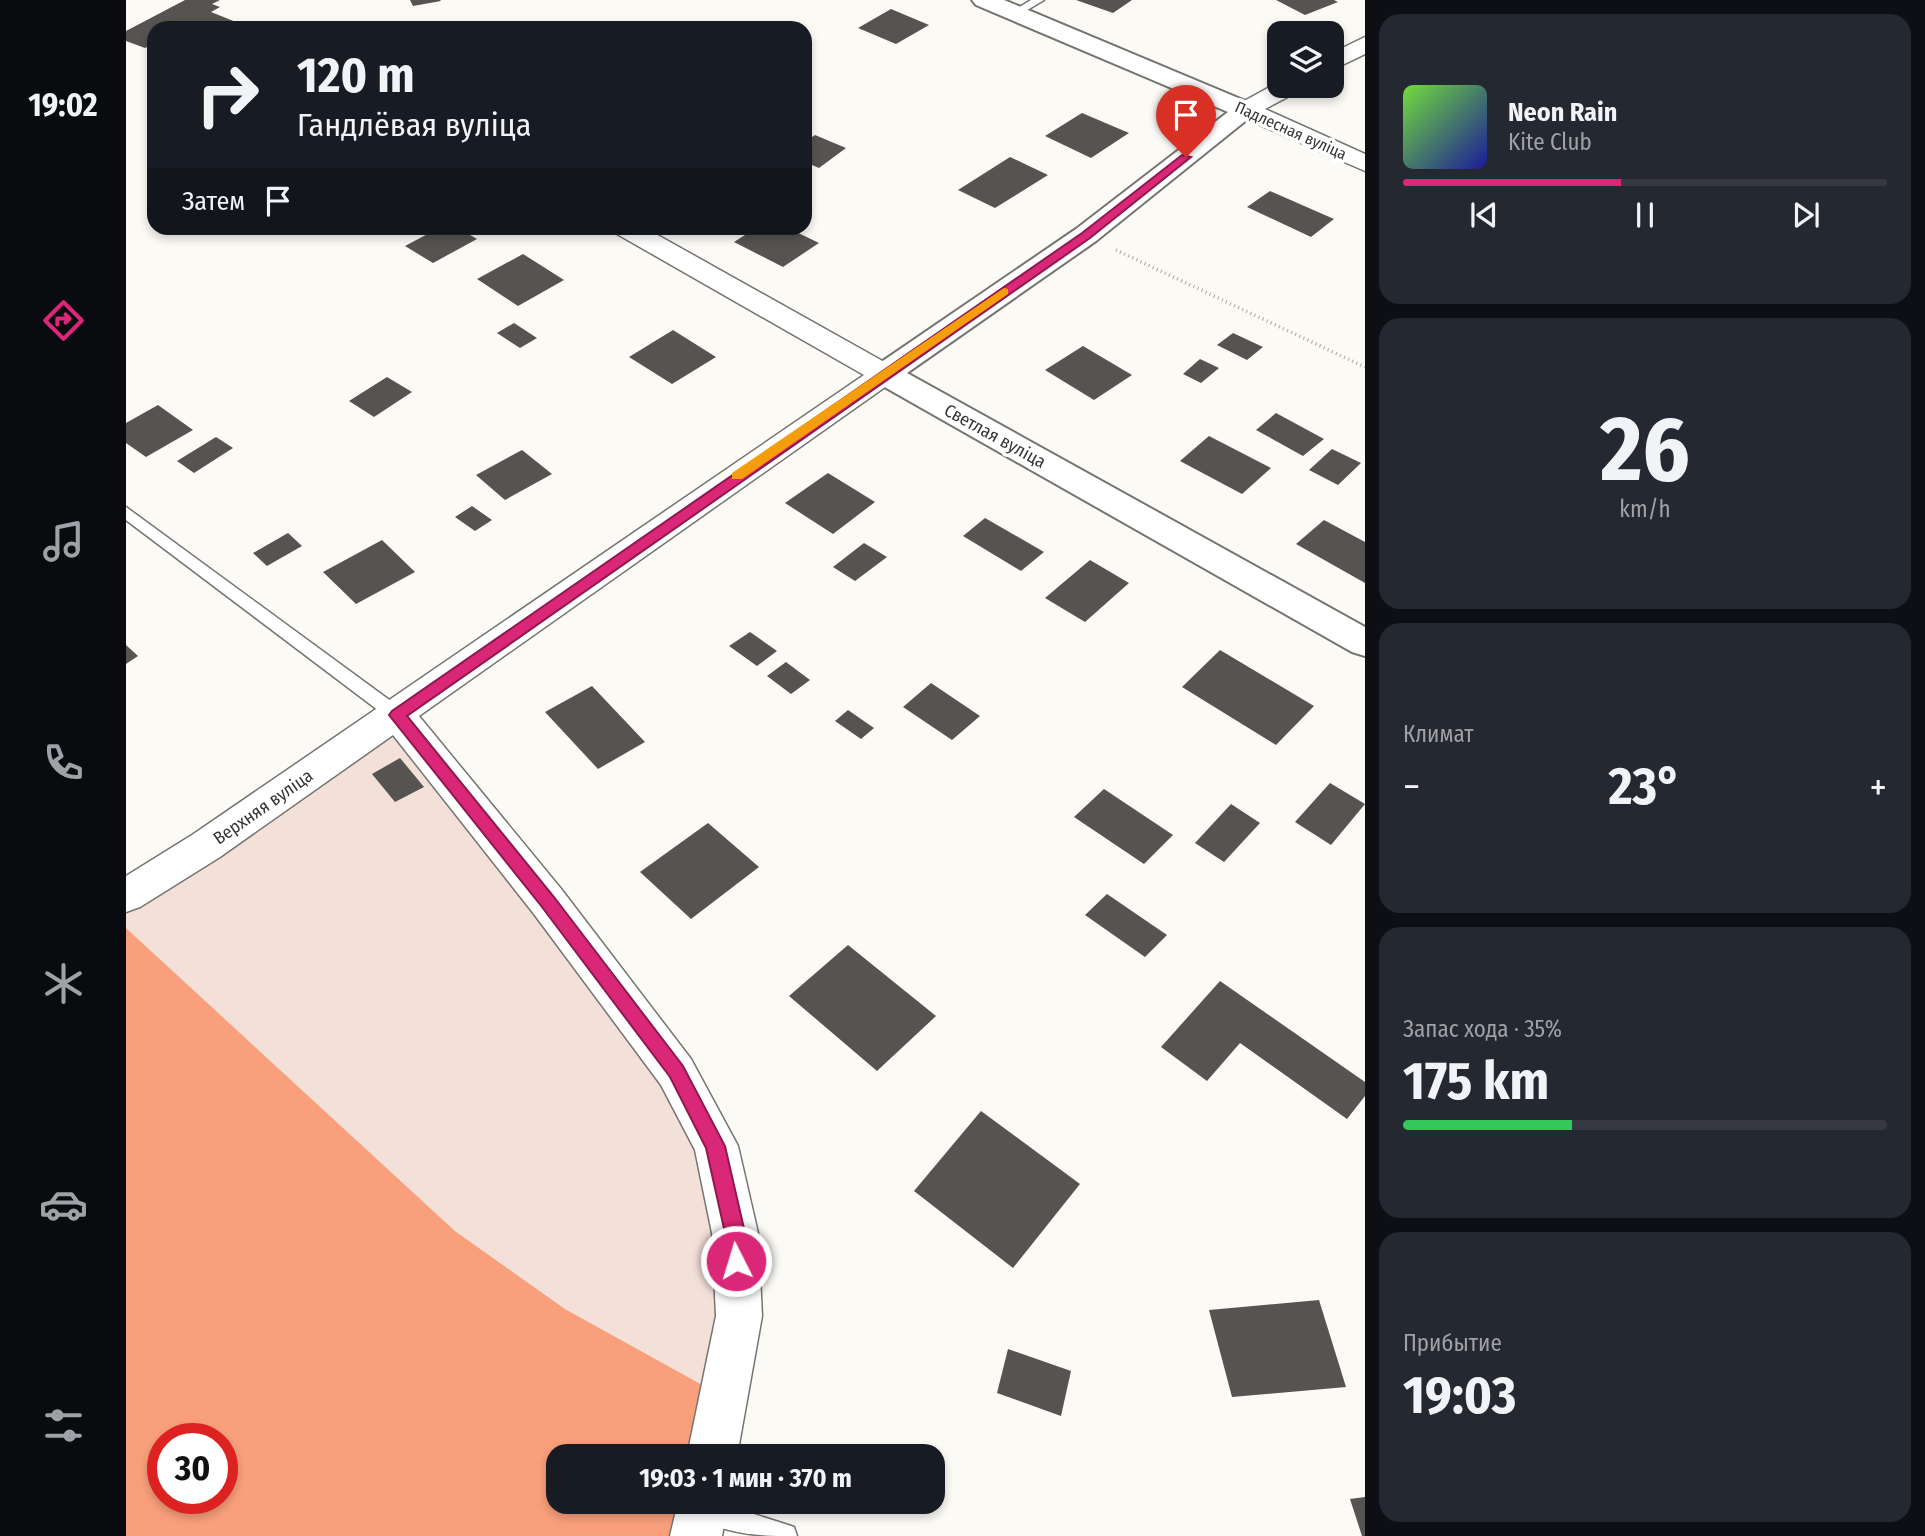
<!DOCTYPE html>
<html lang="ru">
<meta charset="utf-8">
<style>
:root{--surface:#171b24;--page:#242831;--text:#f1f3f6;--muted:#9ea1a6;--line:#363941;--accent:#db2777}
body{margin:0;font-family:"Fira Sans Condensed",sans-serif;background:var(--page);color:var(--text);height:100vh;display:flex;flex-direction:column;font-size:26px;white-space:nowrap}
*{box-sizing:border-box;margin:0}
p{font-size:23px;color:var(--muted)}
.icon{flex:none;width:38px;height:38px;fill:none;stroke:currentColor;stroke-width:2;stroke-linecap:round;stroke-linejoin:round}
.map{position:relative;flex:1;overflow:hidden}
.sheet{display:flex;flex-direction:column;gap:14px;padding:14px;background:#0d0f14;width:560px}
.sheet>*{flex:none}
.banner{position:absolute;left:21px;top:21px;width:665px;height:214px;border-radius:21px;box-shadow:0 4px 10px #0003;background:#171b24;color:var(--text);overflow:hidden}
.fabs{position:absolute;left:1141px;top:21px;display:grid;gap:14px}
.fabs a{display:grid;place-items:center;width:77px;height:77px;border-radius:14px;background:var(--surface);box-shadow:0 4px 10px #0003;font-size:35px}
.speed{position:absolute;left:21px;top:1423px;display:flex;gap:14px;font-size:35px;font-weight:700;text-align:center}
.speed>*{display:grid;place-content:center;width:91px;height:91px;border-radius:50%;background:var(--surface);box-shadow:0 4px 10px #0003;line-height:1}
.speed .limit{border:10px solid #d22;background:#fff;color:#111}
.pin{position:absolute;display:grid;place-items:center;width:60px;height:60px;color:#fff;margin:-72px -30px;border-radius:50% 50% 50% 0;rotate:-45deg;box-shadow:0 0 7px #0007}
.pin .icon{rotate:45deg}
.me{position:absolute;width:77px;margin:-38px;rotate:355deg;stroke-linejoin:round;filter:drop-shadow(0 0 5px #0008)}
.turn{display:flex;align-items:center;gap:24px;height:147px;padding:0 35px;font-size:32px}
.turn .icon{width:91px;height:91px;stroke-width:2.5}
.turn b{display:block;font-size:49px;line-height:60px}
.then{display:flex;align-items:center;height:66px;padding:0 35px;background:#0003;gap:14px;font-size:26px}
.big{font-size:52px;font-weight:700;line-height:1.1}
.sheet .card{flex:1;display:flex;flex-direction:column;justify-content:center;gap:10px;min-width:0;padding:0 24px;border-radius:21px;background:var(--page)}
.sheet .dial{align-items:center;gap:0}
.dial b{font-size:91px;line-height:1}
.song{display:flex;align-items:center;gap:21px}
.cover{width:84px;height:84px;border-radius:10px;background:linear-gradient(135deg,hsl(100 70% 55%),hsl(240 70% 35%))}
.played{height:7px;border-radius:4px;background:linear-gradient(90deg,var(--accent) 45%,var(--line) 45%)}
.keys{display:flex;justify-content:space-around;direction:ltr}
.heat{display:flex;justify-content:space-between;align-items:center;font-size:38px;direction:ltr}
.charge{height:10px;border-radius:5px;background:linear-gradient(90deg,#34c759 35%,var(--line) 0)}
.trip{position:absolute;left:420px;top:1444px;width:399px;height:70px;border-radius:21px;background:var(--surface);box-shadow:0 4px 10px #0003;font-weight:700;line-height:70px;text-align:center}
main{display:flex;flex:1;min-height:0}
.tab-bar{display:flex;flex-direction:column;width:126px;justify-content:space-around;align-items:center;background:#090b0e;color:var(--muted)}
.tab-bar .icon{width:49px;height:49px}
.tab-bar .selected{color:var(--accent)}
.tab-bar b{font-size:32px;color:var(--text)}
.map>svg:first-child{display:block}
.green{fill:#f3e0d9}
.forest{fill:#f99f7b;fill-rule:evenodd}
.building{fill:#565450}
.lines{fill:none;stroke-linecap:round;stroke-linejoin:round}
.lane-casing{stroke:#757470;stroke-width:3}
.street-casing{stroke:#757470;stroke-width:3}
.secondary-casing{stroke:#757470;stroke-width:4}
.path{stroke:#a7a6a2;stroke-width:3.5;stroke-dasharray:1 3.5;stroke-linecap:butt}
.lane{fill:#fff;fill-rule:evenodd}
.street{fill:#fff;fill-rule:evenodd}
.secondary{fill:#fff;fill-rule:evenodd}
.route{fill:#db2777;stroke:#8e194d;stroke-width:2}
.slow{fill:#f59e0b}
.labels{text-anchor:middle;stroke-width:7;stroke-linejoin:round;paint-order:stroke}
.far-street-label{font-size:16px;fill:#373634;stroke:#fff}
.street-label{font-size:18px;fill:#373634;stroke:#fff}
</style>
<main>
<nav class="tab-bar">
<b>19:02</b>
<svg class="icon selected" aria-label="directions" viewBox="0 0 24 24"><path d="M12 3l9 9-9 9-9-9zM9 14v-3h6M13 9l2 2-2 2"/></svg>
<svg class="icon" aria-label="music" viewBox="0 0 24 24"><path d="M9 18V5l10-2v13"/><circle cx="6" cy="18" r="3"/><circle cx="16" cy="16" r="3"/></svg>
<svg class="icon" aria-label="phone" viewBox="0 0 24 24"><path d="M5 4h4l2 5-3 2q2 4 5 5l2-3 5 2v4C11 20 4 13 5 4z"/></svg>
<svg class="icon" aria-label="climate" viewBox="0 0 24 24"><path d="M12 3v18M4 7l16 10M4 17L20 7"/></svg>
<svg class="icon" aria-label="car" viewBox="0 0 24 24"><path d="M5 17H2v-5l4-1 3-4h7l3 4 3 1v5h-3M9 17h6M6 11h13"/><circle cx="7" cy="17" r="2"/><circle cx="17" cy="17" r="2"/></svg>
<svg class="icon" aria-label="filters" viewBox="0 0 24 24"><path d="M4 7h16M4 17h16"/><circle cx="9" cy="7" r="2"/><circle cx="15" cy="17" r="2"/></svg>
</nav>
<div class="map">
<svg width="1239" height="1536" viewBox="0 0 1239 1536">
<rect width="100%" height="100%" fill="#fbfaf5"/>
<polygon class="green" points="271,715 590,1146 598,1397 439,1309 329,1231 0,928 0,896"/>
<path class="forest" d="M0,928L329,1231L439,1309L598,1397L586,1456H432V1502H577L570,1536H0ZM37,1438H96V1498H37Z"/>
<g class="building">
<polygon points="59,0 94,0 86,4 94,7 85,12 110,22 97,28 28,28 28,44 19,48 0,41 0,31"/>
<polygon points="284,0 314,0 315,1 287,6"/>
<polygon points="950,0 1006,0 987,13"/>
<polygon points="1150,0 1208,0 1212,2 1179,15"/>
<polygon points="765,9 803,25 770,44 732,28"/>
<polygon points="956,113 1003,133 965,158 919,136"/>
<polygon points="689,135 720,148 693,168 679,162 679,142"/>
<polygon points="884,157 922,175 869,208 832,190"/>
<polygon points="1144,191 1208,219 1185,237 1121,207"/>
<polygon points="313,228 332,228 351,239 307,263 279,246"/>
<polygon points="630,228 662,228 693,243 657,267 608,242"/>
<polygon points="397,254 438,280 392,306 351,279"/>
<polygon points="388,323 411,338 394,348 371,333"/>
<polygon points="547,330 590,357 546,384 503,357"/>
<polygon points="1107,333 1137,347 1121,360 1091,345"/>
<polygon points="957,346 1006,375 968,400 919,370"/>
<polygon points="1074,359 1093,368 1075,383 1057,374"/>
<polygon points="261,377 286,392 248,417 223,401"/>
<polygon points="32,405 67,430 20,457 0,443 0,423"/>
<polygon points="1150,413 1198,439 1177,456 1130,430"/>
<polygon points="1083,436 1145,468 1116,494 1054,461"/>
<polygon points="90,437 107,448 68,473 51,461"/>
<polygon points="1206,449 1235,463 1212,485 1183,470"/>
<polygon points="396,450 426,474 379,500 350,475"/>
<polygon points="702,473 749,502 707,534 659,503"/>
<polygon points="346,506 366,520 349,531 329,517"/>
<polygon points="859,518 918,552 895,571 837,536"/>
<polygon points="1198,520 1239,542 1239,583 1170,544"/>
<polygon points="162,533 176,546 141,566 127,553"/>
<polygon points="256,540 289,572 230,604 197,572"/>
<polygon points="738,543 761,557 729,581 707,567"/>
<polygon points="964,560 1003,583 959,622 919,598"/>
<polygon points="624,632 651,651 631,666 603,646"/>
<polygon points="0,645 12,656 0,664"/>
<polygon points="1094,650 1188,706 1150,745 1056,687"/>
<polygon points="660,662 684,680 665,694 641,676"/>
<polygon points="805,683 854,716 826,740 777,707"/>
<polygon points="466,686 519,742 472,769 419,712"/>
<polygon points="722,710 748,728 735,739 709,721"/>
<polygon points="274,758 298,787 269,802 246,774"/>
<polygon points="1204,783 1239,804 1205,845 1169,822"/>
<polygon points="978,789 1047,835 1018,864 948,817"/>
<polygon points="1105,804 1134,823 1098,862 1069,843"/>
<polygon points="582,823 633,867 565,919 514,872"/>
<polygon points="981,894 1041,935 1019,957 959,915"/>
<polygon points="722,945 810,1016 751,1071 663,996"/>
<polygon points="1094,981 1239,1082 1239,1096 1221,1119 1114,1043 1081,1081 1035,1047"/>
<polygon points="855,1111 954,1184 887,1268 788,1191"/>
<polygon points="1193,1300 1220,1387 1106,1397 1083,1310"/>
<polygon points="882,1349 945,1371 935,1416 871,1393"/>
<polygon points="1239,1497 1239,1536 1236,1536 1224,1499"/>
</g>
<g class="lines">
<defs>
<g id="lane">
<polygon points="905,0 918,0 893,15 884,13"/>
<polygon points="0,507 277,710 280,715 277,720 265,720 0,520"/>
<path d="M570,1502H590L659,1524L668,1527L671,1536C630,1536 610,1535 570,1519L567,1510Z"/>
</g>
<g id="street">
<polygon points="1239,37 1239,54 1206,70 1206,53"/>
<polygon points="1153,82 1153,86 1176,86 1173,91 1139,109 1239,154 1239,171 1111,115 1108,110 1111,105"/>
<polygon points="487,228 519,228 769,368 774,374 769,380 293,716 436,890 565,1059 612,1146 632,1233 636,1316 611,1456 561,1456 590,1316 586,1233 569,1150 535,1085 408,914 267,735 94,857 14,907 0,912 0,876 66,835 738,375 491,234"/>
<polygon points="552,1502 602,1502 596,1536 544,1536"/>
</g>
<polygon id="secondary" points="846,0 878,0 1129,105 1133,110 970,241 781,373 1239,627 1239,656 1226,652 748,381 744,374 748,367 950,229 1102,112 850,5"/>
</defs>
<use href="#lane" class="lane-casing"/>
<use href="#street" class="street-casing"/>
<use href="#secondary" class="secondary-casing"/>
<polyline class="path" points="990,250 1239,367"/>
<use href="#lane" class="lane"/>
<use href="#street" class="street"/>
<use href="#secondary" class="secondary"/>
</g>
<polygon class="route" points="1056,155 1065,157 964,238 281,716 428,897 557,1066 599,1146 619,1233 620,1261 617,1268 610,1270 603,1268 599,1233 580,1148 544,1077 416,907 263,715 266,711 956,233"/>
<polygon class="slow" points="878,288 882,289 882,294 616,479 606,479 606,473"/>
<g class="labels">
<g class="far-street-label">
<text transform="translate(1165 130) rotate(24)" y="6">Падлесная вуліца</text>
</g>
<g class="street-label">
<text transform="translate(869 436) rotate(29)" y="6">Светлая вуліца</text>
<text transform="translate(137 807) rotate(-35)" y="6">Верхняя вуліца</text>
</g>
</g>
</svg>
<div class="fabs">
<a><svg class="icon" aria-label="layers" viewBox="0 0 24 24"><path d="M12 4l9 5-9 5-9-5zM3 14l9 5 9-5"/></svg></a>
</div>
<div class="speed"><div class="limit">30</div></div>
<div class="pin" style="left:1060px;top:157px;background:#d93025"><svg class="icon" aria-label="arrive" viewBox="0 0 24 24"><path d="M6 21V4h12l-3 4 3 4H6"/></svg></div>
<svg class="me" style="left:610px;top:1261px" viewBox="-20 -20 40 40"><circle r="17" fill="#db2777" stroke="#fff" stroke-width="3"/><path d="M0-11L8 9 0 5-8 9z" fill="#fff"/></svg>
<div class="trip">19:03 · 1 мин · 370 m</div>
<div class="banner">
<div class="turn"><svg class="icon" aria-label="right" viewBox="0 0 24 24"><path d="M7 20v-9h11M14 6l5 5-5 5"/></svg><div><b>120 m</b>Гандлёвая вуліца</div></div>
<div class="then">Затем<svg class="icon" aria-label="arrive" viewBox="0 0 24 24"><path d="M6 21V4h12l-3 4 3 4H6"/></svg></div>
</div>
</div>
<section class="sheet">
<div class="card">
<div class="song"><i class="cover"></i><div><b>Neon Rain</b><p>Kite Club</p></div></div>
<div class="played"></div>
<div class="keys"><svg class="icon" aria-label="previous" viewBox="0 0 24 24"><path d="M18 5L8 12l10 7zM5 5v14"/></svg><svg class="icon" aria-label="pause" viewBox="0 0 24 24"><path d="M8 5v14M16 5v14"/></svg><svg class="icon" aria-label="next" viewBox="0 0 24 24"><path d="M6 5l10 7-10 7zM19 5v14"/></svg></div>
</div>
<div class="card dial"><b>26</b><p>km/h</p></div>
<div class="card"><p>Климат</p>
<div class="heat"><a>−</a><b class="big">23°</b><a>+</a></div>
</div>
<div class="card"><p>Запас хода · 35%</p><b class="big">175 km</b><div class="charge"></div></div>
<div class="card"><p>Прибытие</p><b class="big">19:03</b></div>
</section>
</main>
